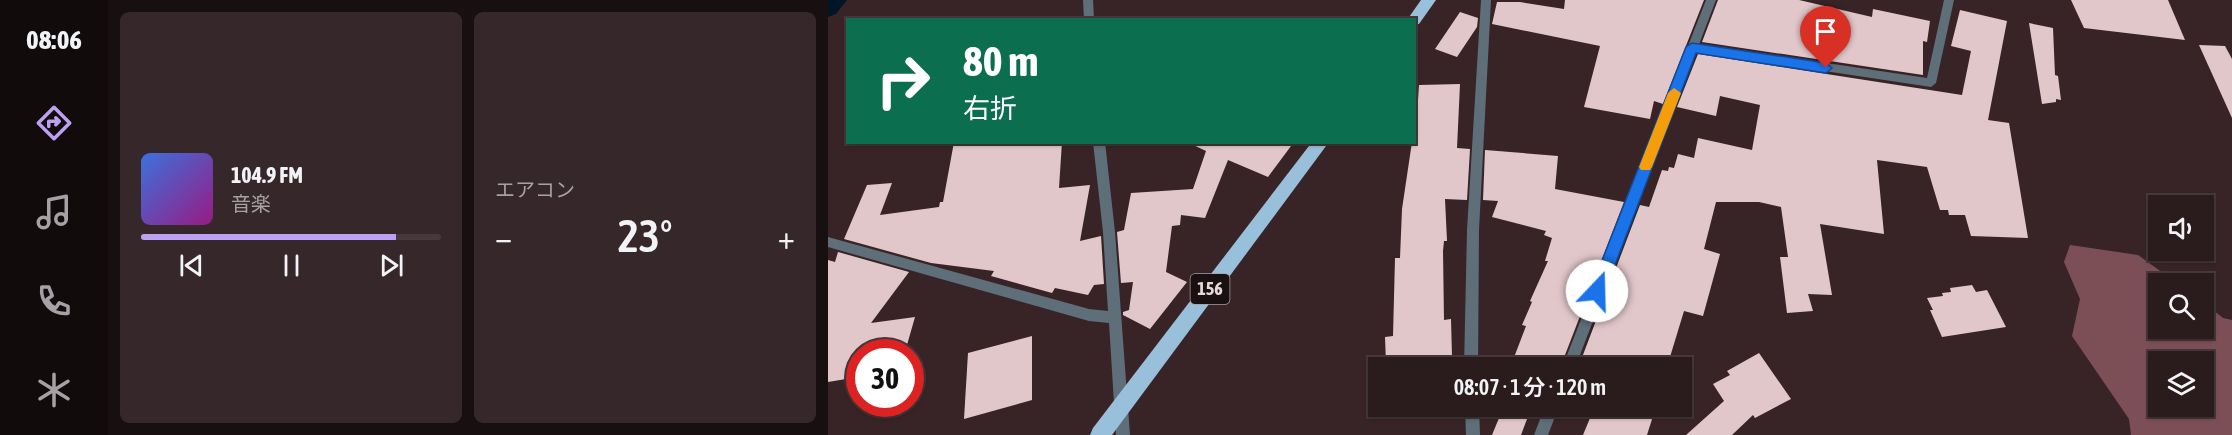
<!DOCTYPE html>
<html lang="ja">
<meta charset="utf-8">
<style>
:root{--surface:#2a1b1d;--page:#36282a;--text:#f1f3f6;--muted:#a5a1a4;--line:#46393b;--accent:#bca0f2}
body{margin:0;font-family:"Asap Condensed","Noto Sans JP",sans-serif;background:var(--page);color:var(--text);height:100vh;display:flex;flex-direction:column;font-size:22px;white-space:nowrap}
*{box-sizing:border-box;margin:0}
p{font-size:20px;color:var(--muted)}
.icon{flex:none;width:33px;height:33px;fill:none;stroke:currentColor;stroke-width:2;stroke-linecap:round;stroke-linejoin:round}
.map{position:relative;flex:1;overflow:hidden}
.drawer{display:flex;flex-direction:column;gap:12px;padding:12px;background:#170f10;width:720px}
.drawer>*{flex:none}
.hud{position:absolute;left:18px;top:18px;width:570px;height:126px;border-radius:0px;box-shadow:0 2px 4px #0004,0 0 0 2px var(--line);background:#0b6e4f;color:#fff;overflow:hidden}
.controls{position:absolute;left:1320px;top:195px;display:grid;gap:12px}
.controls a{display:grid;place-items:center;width:66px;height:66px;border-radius:0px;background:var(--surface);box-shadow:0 2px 4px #0004,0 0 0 2px var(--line);font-size:30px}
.speed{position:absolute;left:18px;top:339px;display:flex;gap:12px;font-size:30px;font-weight:700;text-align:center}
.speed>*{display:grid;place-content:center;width:78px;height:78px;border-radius:50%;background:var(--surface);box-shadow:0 2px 4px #0004,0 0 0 2px var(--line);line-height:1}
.speed .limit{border:9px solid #d22;background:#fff;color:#111}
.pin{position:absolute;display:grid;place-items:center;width:51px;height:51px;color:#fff;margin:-62px -26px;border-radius:50% 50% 50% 0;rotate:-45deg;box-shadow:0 0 6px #0007}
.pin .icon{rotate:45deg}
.me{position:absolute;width:66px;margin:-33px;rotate:21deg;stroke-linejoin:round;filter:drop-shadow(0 0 4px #0008)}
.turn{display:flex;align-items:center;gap:21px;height:126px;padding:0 18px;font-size:27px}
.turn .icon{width:78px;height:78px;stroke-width:2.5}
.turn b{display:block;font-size:42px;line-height:51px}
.big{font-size:45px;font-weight:600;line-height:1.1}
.drawer .widget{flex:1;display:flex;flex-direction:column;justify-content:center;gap:9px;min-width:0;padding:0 21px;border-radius:9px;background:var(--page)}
.song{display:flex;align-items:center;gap:18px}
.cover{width:72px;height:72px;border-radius:9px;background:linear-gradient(135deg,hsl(220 70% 55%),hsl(310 70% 35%))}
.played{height:6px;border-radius:3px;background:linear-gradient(90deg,var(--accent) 85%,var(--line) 85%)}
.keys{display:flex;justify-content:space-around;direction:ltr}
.heat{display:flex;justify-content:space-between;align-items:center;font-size:33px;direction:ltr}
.drawer .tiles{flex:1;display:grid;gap:12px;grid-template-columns:repeat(2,1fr)}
.trip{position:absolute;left:540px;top:357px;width:324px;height:60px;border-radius:0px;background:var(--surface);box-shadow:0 2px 4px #0004,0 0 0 2px var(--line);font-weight:600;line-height:60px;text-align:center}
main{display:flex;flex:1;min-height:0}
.dock{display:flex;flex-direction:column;width:108px;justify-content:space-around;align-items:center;background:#110b0c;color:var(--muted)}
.dock .icon{width:42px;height:42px}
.dock .selected{color:var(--accent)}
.dock b{font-size:27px;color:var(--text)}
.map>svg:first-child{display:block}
.forest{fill:#7c4f56;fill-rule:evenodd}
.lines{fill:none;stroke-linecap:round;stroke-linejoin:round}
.canal{fill:#001627;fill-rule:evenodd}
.building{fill:#e2c7ca}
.service{fill:#5e6f7a;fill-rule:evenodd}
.minor{fill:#5e6f7a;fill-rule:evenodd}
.trunk{fill:#98c0da;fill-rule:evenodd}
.route{fill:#1a73e8;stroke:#114b97;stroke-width:1.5}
.slow{fill:#f59e0b}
.labels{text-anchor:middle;stroke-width:6;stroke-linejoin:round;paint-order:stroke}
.shield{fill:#191011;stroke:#a89c9e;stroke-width:1.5}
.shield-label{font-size:18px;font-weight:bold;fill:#e6d8da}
</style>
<main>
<nav class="dock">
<b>08:06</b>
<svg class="icon selected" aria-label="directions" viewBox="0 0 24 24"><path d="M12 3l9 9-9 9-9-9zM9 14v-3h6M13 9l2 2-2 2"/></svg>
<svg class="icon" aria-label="music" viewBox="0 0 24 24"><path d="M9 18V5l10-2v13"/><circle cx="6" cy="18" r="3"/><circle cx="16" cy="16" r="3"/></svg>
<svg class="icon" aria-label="phone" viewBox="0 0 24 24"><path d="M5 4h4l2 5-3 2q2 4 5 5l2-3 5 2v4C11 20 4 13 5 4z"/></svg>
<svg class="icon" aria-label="climate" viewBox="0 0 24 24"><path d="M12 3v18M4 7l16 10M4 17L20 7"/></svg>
</nav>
<section class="drawer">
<div class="tiles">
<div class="widget">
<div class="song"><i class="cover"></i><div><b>104.9 FM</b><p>音楽</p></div></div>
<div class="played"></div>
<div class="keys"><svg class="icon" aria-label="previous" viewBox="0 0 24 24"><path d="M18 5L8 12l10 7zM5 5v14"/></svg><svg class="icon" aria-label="pause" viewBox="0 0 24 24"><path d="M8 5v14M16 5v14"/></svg><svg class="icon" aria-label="next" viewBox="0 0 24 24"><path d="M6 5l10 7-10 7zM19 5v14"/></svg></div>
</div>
<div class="widget"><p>エアコン</p>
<div class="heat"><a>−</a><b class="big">23°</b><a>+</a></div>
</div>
</div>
</section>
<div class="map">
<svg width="1404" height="435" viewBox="0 0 1404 435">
<rect width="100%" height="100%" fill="#382427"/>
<path class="forest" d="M1242,245L1310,255L1349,283L1330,284V328H1376V303L1395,318L1404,320V435H1303L1301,419L1244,336L1252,299L1236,262ZM1330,362H1376V406H1330Z"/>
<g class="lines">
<polygon class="canal" points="0,0 19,0 8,14 0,17"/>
</g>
<g class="building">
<polygon points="737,0 876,0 835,104 826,101 822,119 756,107 772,46 664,24 669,2 692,2 736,9"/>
<polygon points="890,0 971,0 1044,17 1045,9 1102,21 1099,42 1095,41 1095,75 874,42"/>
<polygon points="1243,0 1340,0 1357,40 1256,28"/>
<polygon points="1132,10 1179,21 1160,120 1181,123 1200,238 1143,236 1137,215 1121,215 1120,210 1112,210 1099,167 1049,160 1056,234 992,224 1004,295 980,294 985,311 959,313 952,257 960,257 953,207 931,202 888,202 876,249 892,254 875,316 856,311 842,357 839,357 837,368 750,368 812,205 821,207 834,170 840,171 841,167 846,168 850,154 866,158 870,138 924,150 932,105 892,96 888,116 849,107 870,54 1134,95 1143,51 1123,46"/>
<polygon points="632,12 650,18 649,27 629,57 607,49"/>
<polygon points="1201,23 1225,28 1227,75 1230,76 1233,100 1228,99 1228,102 1214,104"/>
<polygon points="1371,45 1397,46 1404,59 1404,118"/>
<polygon points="632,84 629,148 642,149 639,200 617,199 619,241 616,241 615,251 616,320 623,319 624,357 558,363 557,337 565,336 567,258 572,258 574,209 584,142 586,142 588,131 591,85"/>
<polygon points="126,142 234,142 231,188 262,185 252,241 273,236 276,284 266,285 260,295 227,288 224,293 163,276 166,271 103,263 16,239 39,185 64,183 52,215 111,207 112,202 115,202"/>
<polygon points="359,142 466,142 440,177 400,160 377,218 353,215 352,225 344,226 338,272 359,282 322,329 295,315 295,312 301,310 305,282 293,283 289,232 296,230 303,193 365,189 378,151"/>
<polygon points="657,150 730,156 727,189 796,202 732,368 682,368 698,326 694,325 704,302 702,301 720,261 717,261 724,238 716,235 718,231 664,217 670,201 655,200"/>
<polygon points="10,252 81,272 43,323 87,317 77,352 32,352 31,371 20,372 18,379 0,382 0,260 7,262"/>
<polygon points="1144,285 1148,292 1159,290 1178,327 1114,337 1102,310 1105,310 1099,298 1115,296 1114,293 1123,292 1122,288"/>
<polygon points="204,336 204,400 136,419 140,353"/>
<polygon points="931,353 963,399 927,418 925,415 904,435 858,435 896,401 885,384 902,375 899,371"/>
<polygon points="676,406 704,406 693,435 664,435"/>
<polygon points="767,406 805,406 825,416 819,435 755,435"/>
</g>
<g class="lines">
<polygon class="service" points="1116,0 1126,0 1108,83 1103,87 864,51 859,47 864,43 1099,78"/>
<g class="minor">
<polygon points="255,0 265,0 266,20 256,20"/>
<polygon points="653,0 663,0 651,230 650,368 636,368 639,230"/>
<polygon points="878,0 888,0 747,368 734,368"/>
<polygon points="265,142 277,142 287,232 302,435 288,435 281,323 261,321 0,247 0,237 261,309 280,311 275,232"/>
<polygon points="637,406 651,406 652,435 638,435"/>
<polygon points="717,406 731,406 720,435 706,435"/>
</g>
<g class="trunk">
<polygon points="593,0 608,0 591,24 586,25 586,20 579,20"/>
<polygon points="484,142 501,142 284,435 262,435 265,428"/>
</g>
</g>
<polygon class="route" points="864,43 998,63 1004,68 998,73 868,53 777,291 774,296 769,298 764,296 762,291 858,47"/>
<polygon class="slow" points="846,88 853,93 824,167 822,170 813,170 811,167 840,93"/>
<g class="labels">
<rect class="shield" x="362.5" y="274" width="39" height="30" rx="4.5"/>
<g class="shield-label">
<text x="382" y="295">156</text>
</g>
</g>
</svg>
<div class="controls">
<a><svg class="icon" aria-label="sound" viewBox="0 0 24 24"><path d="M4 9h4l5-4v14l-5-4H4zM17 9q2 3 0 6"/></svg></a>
<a><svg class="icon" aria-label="search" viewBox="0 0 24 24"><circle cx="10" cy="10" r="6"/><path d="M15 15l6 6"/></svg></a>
<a><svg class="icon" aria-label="layers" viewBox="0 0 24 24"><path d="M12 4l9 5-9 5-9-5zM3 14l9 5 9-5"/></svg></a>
</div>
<div class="speed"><div class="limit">30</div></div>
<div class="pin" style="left:998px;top:68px;background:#d93025"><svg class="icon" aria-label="arrive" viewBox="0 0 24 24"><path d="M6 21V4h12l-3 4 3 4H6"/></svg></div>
<svg class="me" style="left:769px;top:291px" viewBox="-20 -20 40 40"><circle r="19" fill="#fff"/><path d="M0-13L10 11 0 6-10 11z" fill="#1a73e8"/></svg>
<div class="trip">08:07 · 1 分 · 120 m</div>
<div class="hud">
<div class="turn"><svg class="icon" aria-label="right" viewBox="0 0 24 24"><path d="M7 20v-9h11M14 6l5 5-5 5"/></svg><div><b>80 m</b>右折</div></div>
</div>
</div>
</main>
